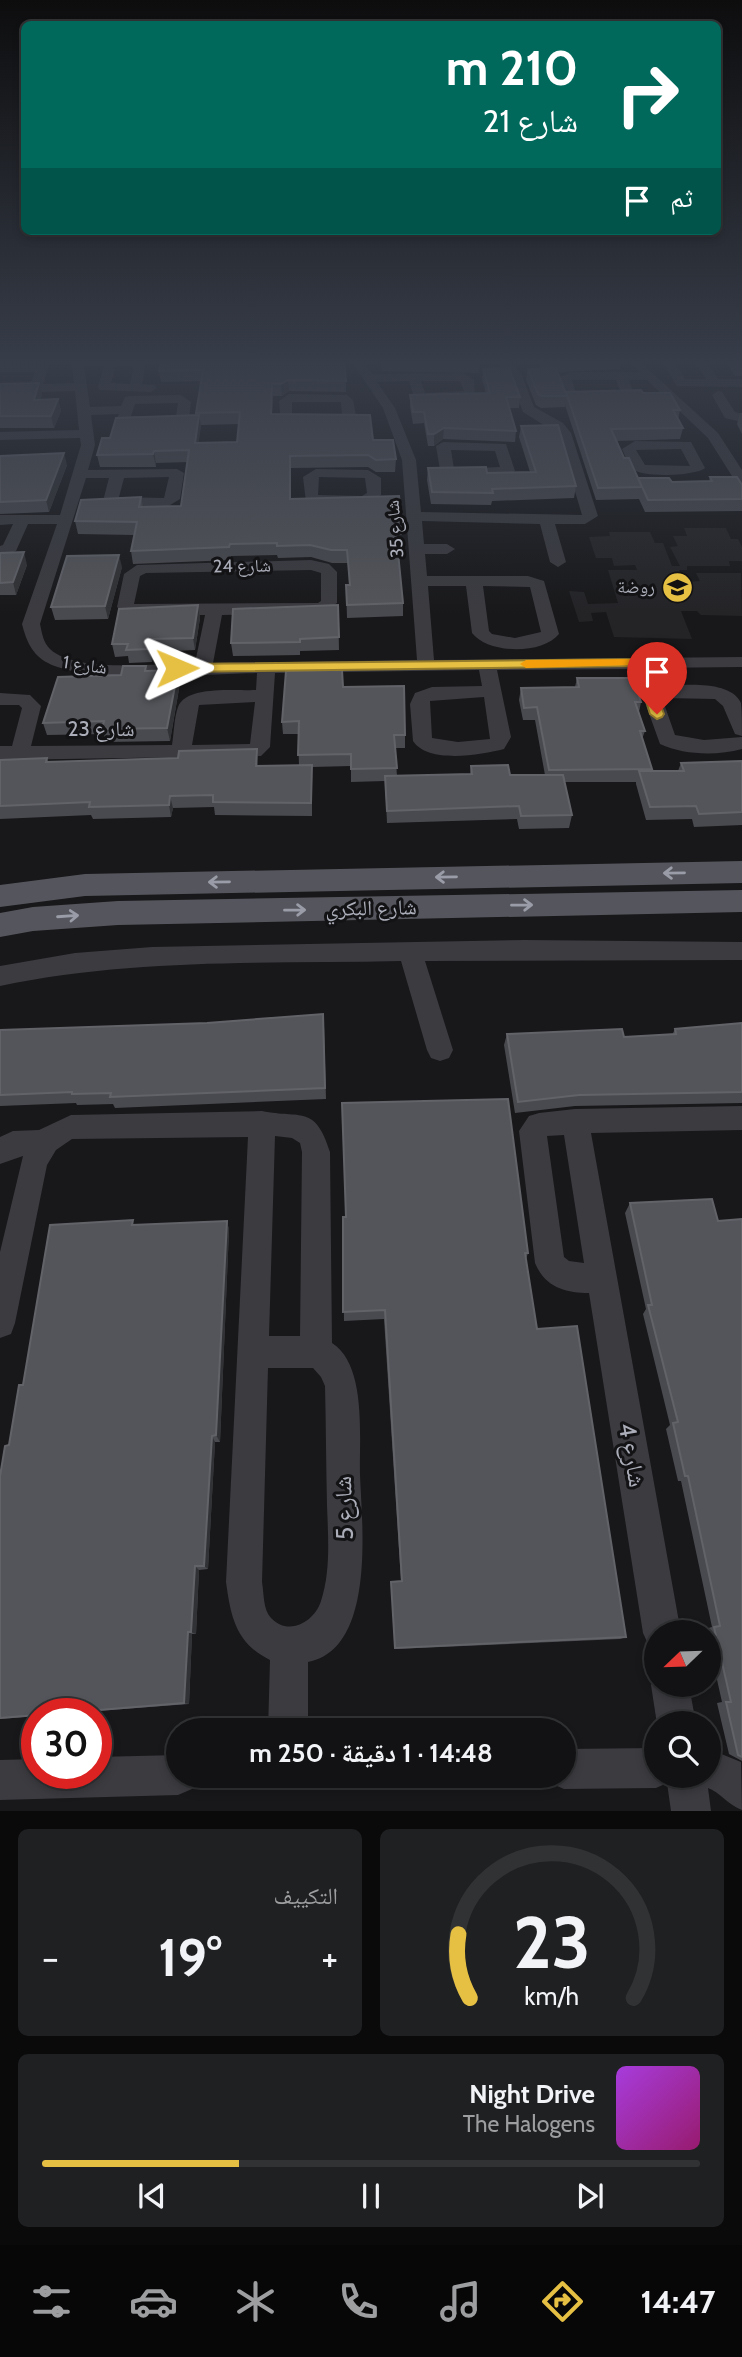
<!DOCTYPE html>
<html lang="ar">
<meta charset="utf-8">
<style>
:root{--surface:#121214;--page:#1f2022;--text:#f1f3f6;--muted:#9c9ea0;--line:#313234;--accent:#e6c043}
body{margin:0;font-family:Cabin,"Noto Naskh Arabic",sans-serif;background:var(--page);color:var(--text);direction:rtl;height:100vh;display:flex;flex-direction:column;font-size:26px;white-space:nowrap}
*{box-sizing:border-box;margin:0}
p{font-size:23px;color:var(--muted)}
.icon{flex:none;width:38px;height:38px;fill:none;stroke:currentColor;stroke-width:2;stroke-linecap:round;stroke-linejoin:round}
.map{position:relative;height:1811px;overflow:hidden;direction:ltr}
.sheet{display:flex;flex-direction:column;gap:18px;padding:18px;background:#0a0a0b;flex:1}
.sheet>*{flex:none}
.banner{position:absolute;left:21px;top:21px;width:700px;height:214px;border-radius:10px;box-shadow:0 4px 10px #0003,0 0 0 2px var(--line);direction:rtl;background:#00695c;color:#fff;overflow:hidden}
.needle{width:46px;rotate:247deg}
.tools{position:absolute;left:644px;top:1620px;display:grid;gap:14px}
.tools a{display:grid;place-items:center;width:77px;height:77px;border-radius:50%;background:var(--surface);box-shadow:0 4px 10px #0003,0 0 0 2px var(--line);font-size:35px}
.speed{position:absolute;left:21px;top:1698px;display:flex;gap:14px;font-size:35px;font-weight:700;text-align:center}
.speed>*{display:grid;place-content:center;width:91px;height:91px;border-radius:50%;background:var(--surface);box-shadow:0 4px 10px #0003,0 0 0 2px var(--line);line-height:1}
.speed .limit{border:10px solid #d22;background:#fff;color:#111}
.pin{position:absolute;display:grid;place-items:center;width:60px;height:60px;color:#fff;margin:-72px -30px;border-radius:50% 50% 50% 0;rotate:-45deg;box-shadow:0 0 7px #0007}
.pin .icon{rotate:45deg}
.me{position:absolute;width:77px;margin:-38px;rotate:89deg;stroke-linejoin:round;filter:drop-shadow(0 0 5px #0008)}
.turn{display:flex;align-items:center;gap:24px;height:147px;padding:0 28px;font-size:32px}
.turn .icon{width:91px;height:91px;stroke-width:2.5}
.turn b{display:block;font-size:49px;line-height:60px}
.then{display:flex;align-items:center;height:66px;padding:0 28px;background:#0003;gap:14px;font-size:26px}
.big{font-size:52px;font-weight:700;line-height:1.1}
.sheet .card{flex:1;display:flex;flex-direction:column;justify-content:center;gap:10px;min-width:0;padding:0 24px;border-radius:10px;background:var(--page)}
.sheet .dial{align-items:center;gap:0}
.dial svg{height:182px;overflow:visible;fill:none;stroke:var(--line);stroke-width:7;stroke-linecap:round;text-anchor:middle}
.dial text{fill:var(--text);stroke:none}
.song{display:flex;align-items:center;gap:21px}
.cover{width:84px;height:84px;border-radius:10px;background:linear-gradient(135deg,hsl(280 70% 55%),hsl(320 70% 35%))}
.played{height:7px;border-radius:4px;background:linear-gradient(90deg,var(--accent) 30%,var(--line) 30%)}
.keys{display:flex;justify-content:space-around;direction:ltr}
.heat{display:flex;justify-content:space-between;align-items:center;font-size:38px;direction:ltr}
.sheet .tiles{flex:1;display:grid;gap:18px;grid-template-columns:1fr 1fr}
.card:last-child{grid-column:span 2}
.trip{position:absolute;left:166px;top:1718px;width:410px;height:70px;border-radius:35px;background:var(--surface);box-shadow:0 4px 10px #0003,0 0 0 2px var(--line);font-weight:700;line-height:70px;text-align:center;direction:rtl}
.tab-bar{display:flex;height:112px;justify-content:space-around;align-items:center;background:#070708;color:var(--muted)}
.tab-bar .icon{width:49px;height:49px}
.tab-bar .on{color:var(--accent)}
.tab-bar b{font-size:32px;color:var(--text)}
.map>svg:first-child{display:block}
.built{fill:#242427}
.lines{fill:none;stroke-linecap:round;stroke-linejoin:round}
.minor{fill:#3b3b40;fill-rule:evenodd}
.major{fill:#55565d;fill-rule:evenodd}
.wall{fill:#494a4f;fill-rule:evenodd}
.shaded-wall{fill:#313235}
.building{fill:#54555a;stroke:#626369;stroke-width:2}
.oneway{stroke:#9a9ca7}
.route{fill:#e6c043;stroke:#967d2c;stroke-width:2}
.slow{fill:#f59e0b}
.labels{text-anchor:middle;stroke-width:6;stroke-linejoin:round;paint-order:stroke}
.far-street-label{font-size:18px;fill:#abaeb9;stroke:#131315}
.far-poi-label{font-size:18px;fill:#abaeb9;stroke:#131315;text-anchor:end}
.street-label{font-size:21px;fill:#abaeb9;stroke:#131315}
.near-street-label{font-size:24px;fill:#abaeb9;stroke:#131315}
</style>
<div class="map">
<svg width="742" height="1811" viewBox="0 0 742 1811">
<rect width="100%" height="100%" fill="#18181a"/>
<polygon class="built" points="684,528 726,528 731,539 738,539 742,547 742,561 729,561 730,566 687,566 687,570 679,570 685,582 700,581 696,573 741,573 742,616 701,615 697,611 681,611 692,639 614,637 606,612 591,613 593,621 579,622 569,591 584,592 588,604 618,603 608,570 637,570 635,565 614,566 612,558 596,558 589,537 610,536 609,532 650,532 655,543 663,543 672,566 680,566 670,547 678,546 673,536 687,536"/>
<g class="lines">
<g class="minor">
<path d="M71,360H146L142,384L155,385L157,388L151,392L100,390L98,387L104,366H84L90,407L121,406L125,397L130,396L181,395L191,402L189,419L179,425L123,424L116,420L119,414L91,415L95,445L88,470L177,469L184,473L180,499L167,507L105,504L103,501L109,478H86L40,624C42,633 43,642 50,649C77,674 159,663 195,663L205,615C183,615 131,622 117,607L124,574L137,565L311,560L329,564L337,572V603L322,613L222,615L213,663L417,660L402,460L383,408L350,360H362L372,374L463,373L474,380L475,398L420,401L414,397L409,381L377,382L395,408L416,460L421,512L582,515L558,434L523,412L509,374L494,360H508L521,373L534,407L563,423L571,433L598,516L585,524H555L566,562L558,567L550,562L540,524L422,521L424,544H447L455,549L447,554H425L427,576H528L544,581L559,634C542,655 488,654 472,633L466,586H428L434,660L742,657V667L651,668L658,687C679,685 730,679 741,703C742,712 742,727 742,736L735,734L723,706L715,699L662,698L675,735L704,740L742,737V749C716,756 684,755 660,744L633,669L497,670L511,737L504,749C481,755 428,764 413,741L410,704L415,693L432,687L482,686L479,670L275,673L270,747L261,756L0,760V746H12L22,708L19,705H0V693L30,695L41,706L31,746L172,745C174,733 174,718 178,707C186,685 236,691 256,690L257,673C209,674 86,684 48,663C32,655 26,640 22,624L57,524H28L16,551L0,557V546L3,545L13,524L0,525V515H60L81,445L80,438L0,440V432L79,430L75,391L0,393V385L30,384L35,372H0V364L46,365L48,368L43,384L74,383ZM116,366H134L130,384L111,383ZM421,381H460L464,391L425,393ZM178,403L176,417L131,416L135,404ZM169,477L164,498L119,497L124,478ZM311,570L321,573V601L318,603L134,604L140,576L146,573ZM483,586L530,587L541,632L515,638L492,634L489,631ZM484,697L490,739L458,742L432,738L430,701ZM255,702L250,744L192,745L199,705Z"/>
<path d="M638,360L718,433L742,470V485L737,484L708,438L647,380H629L634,395L632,398L572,400L563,392L558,378L571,372H640L632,364ZM572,380H616L620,391L579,393L575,390Z"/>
<polygon points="661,360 673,360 685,379 706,379 694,360 706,360 718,379 742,379 742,387 677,386"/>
<polygon points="718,391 722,392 735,412 742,414 742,422 725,418 712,395"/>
<path d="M289,394L347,395L353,400L356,416L341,424L281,423L279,401ZM292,402H341L342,414L292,416Z"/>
<path d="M635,441L691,442L705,468C696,476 642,478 633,469C628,465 625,455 622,449ZM681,449L690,466L645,465L636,450Z"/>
<path d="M443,442L506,444L515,471L508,475L446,476L440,470L436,446ZM451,450L495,451L500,467L454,469Z"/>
<path d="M316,469L368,470L381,478V495L365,504L306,502L303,477ZM319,477L365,478L367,493L362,496L318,495Z"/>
<path d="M524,940L742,942V960L425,961L453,1050L449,1058L440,1061L431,1058L427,1050L401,961C267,964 132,958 0,986V966L75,953L152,947Z"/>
<path d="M742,1106V1130L591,1133L681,1633H656V1649L649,1646L643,1633L589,1293C565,1293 545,1287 535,1263L519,1131L529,1116L539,1113L575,1109ZM564,1135L584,1263L569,1261L564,1257L547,1136Z"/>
<path d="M262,1111C301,1119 315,1104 330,1152L332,1343C367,1365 359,1438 360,1475C362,1525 376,1649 308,1662V1731H268L270,1660C236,1643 231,1618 226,1582L248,1137L72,1139L56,1150L47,1165L15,1323L11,1334L0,1338V1252L23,1156L0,1164V1137L13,1131L39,1130L71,1115ZM275,1136L292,1138L300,1143L302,1152L300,1336H269ZM268,1368H313L321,1377L325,1386C326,1426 326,1465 327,1505C328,1537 331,1570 321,1601C315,1621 289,1637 271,1618C263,1610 264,1593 262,1582Z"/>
<polygon points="656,1672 656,1685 689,1685 696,1724 657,1724 651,1685"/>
<path d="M656,1748V1776H709V1749L741,1762L742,1810C728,1805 720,1792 708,1788L711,1811H671L667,1783L656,1788L564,1789L550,1783L547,1776H564V1749Z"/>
<polygon points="178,1755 178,1776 197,1776 192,1789 178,1795 0,1800 0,1760 37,1759 37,1773 96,1773 96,1757"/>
</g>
<g class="major">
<polygon points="742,861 742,883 85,896 0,907 0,885 85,874"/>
<polygon points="742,890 742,912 118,925 33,931 0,937 0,913 33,907 118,901"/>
</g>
</g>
<g class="wall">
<polygon points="0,360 63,360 0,362"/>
<path d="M161,360L346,381V392L289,391L282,396H273L272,414L373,440L396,459L395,472H376L368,467L291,468V499L402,522V535H396L403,603V616L347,618L346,585H349L348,563H332L311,557L278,558L277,555L231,556V560L133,564L131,551L134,535L78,534L75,521L141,497L143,507L181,506L188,462L156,463V467H100L97,455L110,438L196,415L201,381L161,382L159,371ZM239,424L237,442L198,443L201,425Z"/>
<polygon points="380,360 480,360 480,361 479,373 382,371"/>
<polygon points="538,360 622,360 620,369 557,372 566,395 643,393 680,410 678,420 683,428 680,439 616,441 624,458 638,478 672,482 709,481 710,477 742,485 742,511 645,512 639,499 596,500 565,405 565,407 541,408 536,405 526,380 528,369 541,368"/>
<polygon points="725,360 742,360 742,376 735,376"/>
<polygon points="483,369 520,397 519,408 510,408 516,431 515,442 443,439 434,446 428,446 424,423 413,424 410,407 410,395 486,393 482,380"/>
<polygon points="39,383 42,395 40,400 58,399 61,411 54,428 0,428 0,384"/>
<polygon points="740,413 742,413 742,434 737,424"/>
<polygon points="521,426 576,486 574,498 492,501 491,505 431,504 427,480 428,468 487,473 530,472 519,437"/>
<polygon points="0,456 67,465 49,512 0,514"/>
<polygon points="0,553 27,565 16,595 0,595"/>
<polygon points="122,567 108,619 55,620 51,607"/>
<polygon points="198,605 200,618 195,650 153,652 152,662 129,663 128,656 115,657 112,644"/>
<polygon points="338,605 339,650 300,651 300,655 233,656 231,643"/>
<polygon points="178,670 180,683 170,741 106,742 104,734 47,735 43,723 121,675 147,671"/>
<polygon points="577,678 641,702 639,712 645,731 642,739 652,769 651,771 678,771 681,763 742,761 742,825 694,827 692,819 646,820 636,784 636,782 564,782 572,815 569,828 519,829 517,819 387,823 385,781 351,782 351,766 312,767 312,816 215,815 214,807 173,808 171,817 93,819 91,815 0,819 0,760 47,758 48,762 178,758 257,749 258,766 299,765 298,734 283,734 282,722 343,687 405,735 405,748 395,748 397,776 470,774 471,766 510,775 545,775 535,720 523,720 519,700 521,688 575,687"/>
<polygon points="742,1023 742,1103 575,1106 515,1113 504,1045 507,1034 624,1037 672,1035 675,1029"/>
<polygon points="324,1026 326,1099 115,1108 113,1104 77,1105 76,1103 0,1106 0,1030"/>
<polygon points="630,1203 718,1221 742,1219 742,1761 729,1754 717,1703 722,1702 709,1644 709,1633 706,1633 705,1629 712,1627 681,1481 678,1481 666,1429 670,1425 643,1314 646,1309 625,1213"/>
<polygon points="343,1217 528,1253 526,1259 537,1329 626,1637 620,1639 395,1649 391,1585 391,1582 401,1581 384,1319 344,1321"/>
<polygon points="227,1221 229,1230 220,1442 215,1442 208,1569 199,1570 196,1634 192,1634 189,1704 71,1713 37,1713 37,1716 0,1719 0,1476 9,1445 23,1385 135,1225"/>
</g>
<g class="shaded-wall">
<polygon points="288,380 289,391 282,396 281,384"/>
<polygon points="39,383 42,395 37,411 34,400"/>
<polygon points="272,384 273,396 271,426 271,414"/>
<polygon points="58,399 61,411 54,428 51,416"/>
<polygon points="199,415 201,426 197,455 195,443"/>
<polygon points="444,428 443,439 434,446 434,434"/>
<polygon points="154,451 156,463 156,467 153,454"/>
<polygon points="64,453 67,465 49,512 46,500"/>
<polygon points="24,552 27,565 16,595 13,582"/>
<polygon points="119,555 122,567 108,619 105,606"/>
<polygon points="198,605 200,618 195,650 193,638"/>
<polygon points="151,639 153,652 152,662 149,649"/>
<polygon points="178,670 180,683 170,741 167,728"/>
<polygon points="257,749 258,761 257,779 256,766"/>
<polygon points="170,796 173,808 171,817 169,805"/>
<polygon points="227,1221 229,1230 220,1442 216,1435"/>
<polygon points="212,1436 215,1442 208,1569 204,1566"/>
<polygon points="195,1566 199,1570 196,1634 191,1632"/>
<polygon points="188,1632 192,1634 189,1704 184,1703"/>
</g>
<g class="building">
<polygon points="161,360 344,360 346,381 288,380 281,384 272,384 271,414 370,415 373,440 393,440 396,459 376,460 368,455 290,456 290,499 399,496 402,522 395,522 403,603 347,605 346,585 350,585 347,550 331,550 310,545 277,546 277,543 230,544 229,547 131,551 137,522 75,521 81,500 141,497 139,507 181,506 189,450 154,451 153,454 97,455 102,438 110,438 116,418 199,415 195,443 237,442 240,412 196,413 203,370 159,371"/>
<polygon points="416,360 480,360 480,361"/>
<polygon points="736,360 742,360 742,364 738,364"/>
<polygon points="509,368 520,397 506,397 516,431 444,428 434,434 428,434 424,412 413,412 410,395 490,393 483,369"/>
<polygon points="556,368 567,396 542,396 538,394 528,369"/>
<polygon points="39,383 34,400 58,399 51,416 0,416 0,384"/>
<polygon points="641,390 643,393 670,393 680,410 673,410 683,428 611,429 624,458 629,458 642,487 598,488 566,392"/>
<polygon points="558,425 576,486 492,489 493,493 432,492 428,468 486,467 487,473 536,472 521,426"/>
<polygon points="64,453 46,500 0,502 0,456"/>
<polygon points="710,477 737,477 742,485 742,499 648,500 638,478 669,478 672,482 712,481"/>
<polygon points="24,552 13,582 0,583 0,553"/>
<polygon points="119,555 105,606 51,607 67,556"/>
<polygon points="198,605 193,638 151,639 149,649 126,650 128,644 112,644 119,609"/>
<polygon points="338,605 339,637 300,639 300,642 231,643 233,609"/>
<polygon points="123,666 146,666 145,671 178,670 167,728 102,729 104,721 43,723 58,677 121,675"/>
<polygon points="342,670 343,687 404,686 405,735 394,735 397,768 351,769 351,754 298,755 299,721 282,722 286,671"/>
<polygon points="577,678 633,678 641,702 635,702 645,731 640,731 652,769 549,770 537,707 524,708 521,688 579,687"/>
<polygon points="257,749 256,766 312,765 311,803 213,802 213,795 170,796 169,805 89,807 90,802 0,806 0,760 47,758 46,762 178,758 179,751"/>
<polygon points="742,761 742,812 699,814 696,806 650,807 639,771 684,771 681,763"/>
<polygon points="508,765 510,775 563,775 572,815 521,816 519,806 387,811 385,776 472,774 471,766"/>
<polygon points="323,1014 325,1088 110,1097 111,1093 72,1094 72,1092 0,1095 0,1030 207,1023"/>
<polygon points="742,1023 742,1092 579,1095 518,1102 507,1034 622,1029 624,1037 676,1034 675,1029"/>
<polygon points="508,1099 528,1253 525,1253 537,1329 577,1326 626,1637 395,1648 391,1582 402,1581 385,1310 343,1312 343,1217 346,1217 342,1103"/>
<polygon points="712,1199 718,1221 742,1219 742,1757 738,1755 726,1702 731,1702 714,1627 720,1626 688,1476 685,1476 673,1423 678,1422 648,1305 652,1305 630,1203"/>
<polygon points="133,1220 132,1225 227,1221 216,1435 212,1436 204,1566 195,1566 191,1632 188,1632 184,1703 62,1713 37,1713 37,1715 0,1718 0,1476 5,1446 9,1445 19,1385 23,1385 50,1225"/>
</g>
<defs><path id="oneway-shaft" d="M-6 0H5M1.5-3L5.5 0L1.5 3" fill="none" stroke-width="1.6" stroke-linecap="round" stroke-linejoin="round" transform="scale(1.75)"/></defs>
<g class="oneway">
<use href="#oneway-shaft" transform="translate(674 873) rotate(179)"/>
<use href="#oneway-shaft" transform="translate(446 877) rotate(179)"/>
<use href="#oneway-shaft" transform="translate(219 882) rotate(179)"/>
<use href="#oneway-shaft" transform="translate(522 905) rotate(-1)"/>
<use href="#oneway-shaft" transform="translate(295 910) rotate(-1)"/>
<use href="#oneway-shaft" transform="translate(68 916) rotate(-4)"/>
</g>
<linearGradient id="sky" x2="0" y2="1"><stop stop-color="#0d0d0e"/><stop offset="0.59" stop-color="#373d49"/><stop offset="1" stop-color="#373d49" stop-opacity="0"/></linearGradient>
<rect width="742" height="614" fill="url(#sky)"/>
<polygon class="route" points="640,659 646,662 664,714 662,717 657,719 650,714 635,666 177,672 171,668 177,664"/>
<polygon class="slow" points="630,659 634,660 634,665 526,668 520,664 526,660"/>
<defs>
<symbol id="school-disc" viewBox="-11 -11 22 22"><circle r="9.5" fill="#e6c043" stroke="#131315"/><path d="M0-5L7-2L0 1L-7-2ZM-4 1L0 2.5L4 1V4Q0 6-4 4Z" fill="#111"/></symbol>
</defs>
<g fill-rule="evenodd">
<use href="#school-disc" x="660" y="570" width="35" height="35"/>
</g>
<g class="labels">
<g class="far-street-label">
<text transform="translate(395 529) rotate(-95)" y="6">شارع 35</text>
<text transform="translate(242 566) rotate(-1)" y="6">شارع 24</text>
<text transform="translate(85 665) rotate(8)" y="6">شارع 1</text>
</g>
<g class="far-poi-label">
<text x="655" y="593">روضة</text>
</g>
<g class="street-label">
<text x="101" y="736">شارع 23</text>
<text transform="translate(371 908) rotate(-1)" y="7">شارع البكري</text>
</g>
<g class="near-street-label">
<text transform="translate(632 1455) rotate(80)" y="8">شارع 4</text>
<text transform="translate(344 1508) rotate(-92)" y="8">شارع 5</text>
</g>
</g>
</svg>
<div class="tools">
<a><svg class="needle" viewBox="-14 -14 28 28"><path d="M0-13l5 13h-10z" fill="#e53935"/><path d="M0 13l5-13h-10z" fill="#9c9ea0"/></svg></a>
<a><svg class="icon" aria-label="search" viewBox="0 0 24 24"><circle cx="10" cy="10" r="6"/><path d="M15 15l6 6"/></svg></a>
</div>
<div class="speed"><div class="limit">30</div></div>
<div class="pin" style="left:657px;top:714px;background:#d93025"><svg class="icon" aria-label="arrive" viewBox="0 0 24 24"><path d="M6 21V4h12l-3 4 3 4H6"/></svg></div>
<svg class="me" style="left:177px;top:668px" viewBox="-20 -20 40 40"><path d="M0-17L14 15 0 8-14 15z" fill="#e6c043" stroke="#fff" stroke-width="4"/></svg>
<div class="trip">14:48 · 1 دقيقة · 250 m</div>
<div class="banner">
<div class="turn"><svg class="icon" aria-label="right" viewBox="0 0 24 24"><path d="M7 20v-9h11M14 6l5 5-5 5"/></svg><div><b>210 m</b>شارع 21</div></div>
<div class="then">ثم<svg class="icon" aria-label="arrive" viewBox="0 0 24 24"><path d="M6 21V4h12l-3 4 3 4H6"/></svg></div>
</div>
</div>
<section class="sheet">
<div class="tiles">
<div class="card dial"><svg viewBox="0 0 100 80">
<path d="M14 69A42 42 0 1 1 86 69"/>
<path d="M14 69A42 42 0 0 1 9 41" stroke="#e6c043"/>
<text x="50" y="56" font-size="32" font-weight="700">23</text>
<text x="50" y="72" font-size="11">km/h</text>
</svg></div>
<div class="card"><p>التكييف</p>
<div class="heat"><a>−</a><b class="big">19°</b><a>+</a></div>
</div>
<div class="card">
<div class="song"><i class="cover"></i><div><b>Night Drive</b><p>The Halogens</p></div></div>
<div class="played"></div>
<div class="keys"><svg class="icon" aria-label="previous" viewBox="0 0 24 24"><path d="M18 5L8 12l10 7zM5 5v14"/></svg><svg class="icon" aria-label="pause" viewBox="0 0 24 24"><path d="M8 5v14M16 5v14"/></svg><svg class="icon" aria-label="next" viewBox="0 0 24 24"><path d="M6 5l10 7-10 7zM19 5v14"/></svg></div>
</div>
</div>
</section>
<nav class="tab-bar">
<b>14:47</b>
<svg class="icon on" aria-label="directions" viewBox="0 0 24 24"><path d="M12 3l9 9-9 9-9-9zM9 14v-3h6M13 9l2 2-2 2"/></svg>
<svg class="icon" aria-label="music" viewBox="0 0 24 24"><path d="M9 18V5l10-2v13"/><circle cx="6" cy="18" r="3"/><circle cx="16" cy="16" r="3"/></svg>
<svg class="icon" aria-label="phone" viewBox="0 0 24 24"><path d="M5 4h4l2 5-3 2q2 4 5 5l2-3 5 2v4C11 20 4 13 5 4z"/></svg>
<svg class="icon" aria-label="climate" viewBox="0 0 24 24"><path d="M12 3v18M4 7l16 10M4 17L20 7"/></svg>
<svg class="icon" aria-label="car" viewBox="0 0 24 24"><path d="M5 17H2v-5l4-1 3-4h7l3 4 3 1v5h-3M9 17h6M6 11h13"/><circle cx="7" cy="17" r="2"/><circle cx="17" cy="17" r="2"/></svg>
<svg class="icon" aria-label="filters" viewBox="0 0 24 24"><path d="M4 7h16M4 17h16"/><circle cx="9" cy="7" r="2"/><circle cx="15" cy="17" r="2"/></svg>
</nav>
